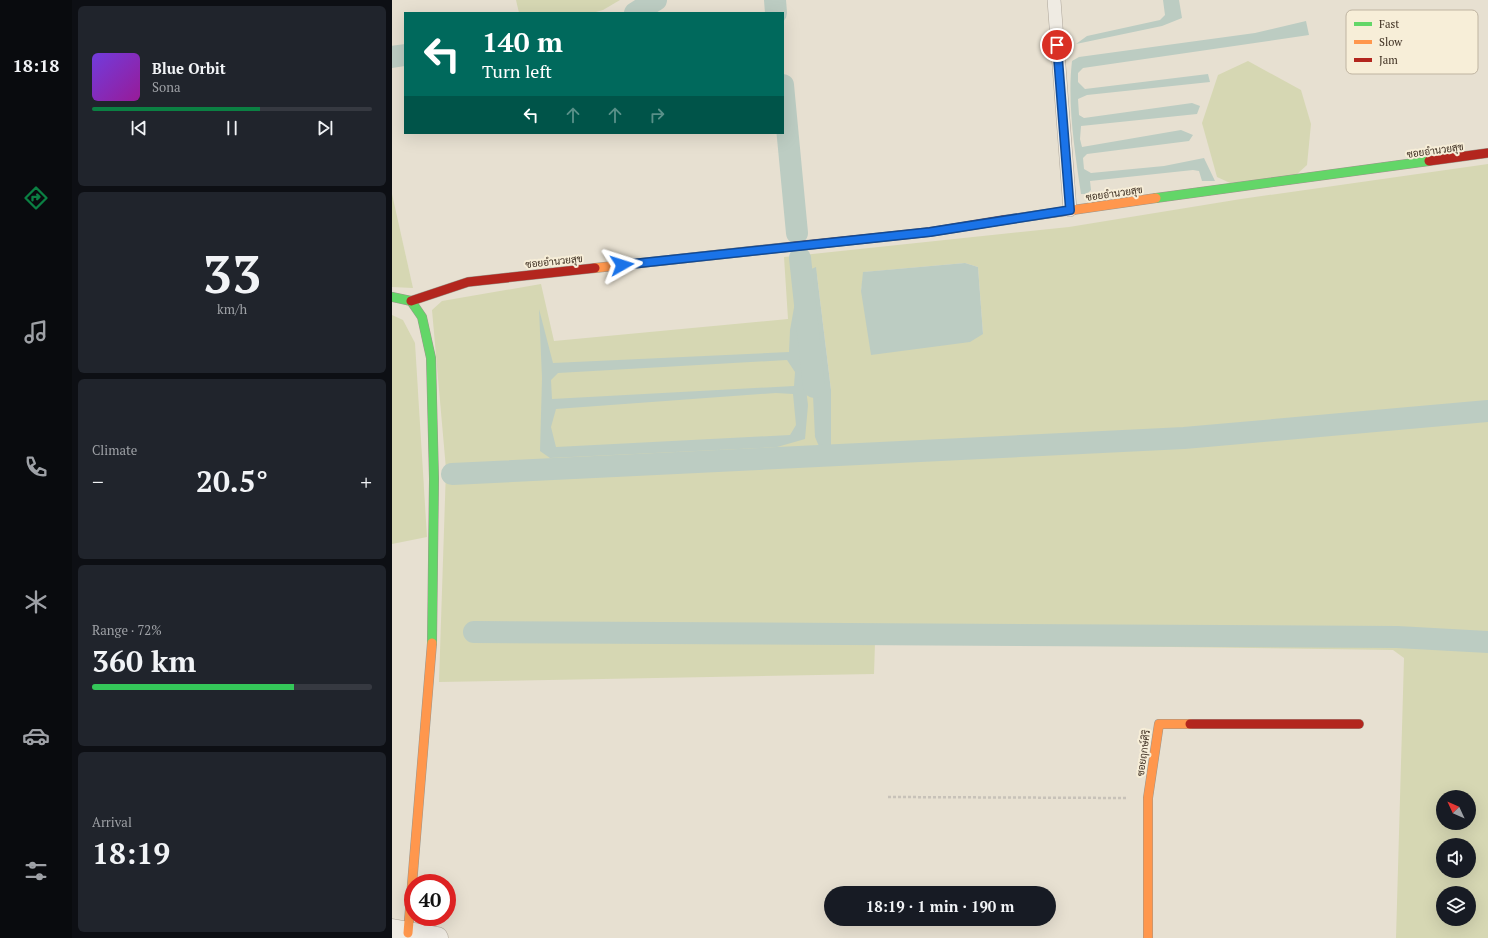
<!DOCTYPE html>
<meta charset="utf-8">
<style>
:root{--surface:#171b24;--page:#20242c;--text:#f1f3f6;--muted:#9ea1a6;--line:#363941;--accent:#0b8043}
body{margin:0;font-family:"PT Serif",Sarabun,serif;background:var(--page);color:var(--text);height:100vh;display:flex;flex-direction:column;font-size:15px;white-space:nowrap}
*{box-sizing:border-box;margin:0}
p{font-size:13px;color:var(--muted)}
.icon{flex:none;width:22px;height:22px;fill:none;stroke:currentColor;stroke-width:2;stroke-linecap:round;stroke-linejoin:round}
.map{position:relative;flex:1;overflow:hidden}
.sheet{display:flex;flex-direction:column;gap:6px;padding:6px;background:#0d0f14;width:320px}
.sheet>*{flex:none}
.banner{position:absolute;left:12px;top:12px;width:380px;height:122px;border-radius:0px;box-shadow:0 4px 16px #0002;background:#00695c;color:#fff;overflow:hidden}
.needle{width:26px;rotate:314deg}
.tools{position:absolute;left:1044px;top:790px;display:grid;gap:8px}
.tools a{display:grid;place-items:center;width:40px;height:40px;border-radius:50%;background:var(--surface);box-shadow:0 4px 16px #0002;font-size:20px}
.speed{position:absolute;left:12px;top:874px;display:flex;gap:8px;font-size:20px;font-weight:700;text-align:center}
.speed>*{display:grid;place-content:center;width:52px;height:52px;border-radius:50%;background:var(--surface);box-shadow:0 4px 16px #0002;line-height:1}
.speed .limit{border:6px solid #d22;background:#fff;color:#111}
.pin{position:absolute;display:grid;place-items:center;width:34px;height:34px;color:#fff;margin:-17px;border:2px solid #fff;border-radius:50%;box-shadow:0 1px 4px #0007}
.me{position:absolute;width:44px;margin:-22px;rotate:84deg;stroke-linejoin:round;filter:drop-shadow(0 0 3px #0008)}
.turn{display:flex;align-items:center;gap:14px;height:84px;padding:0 12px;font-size:18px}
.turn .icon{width:52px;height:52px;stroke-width:2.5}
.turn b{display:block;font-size:28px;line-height:34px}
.lanes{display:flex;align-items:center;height:38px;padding:0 12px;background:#0003;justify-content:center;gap:20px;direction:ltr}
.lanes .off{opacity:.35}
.big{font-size:30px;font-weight:700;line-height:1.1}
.sheet .tile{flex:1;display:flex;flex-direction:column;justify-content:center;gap:6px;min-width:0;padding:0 14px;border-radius:6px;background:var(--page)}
.sheet .dial{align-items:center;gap:0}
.dial b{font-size:52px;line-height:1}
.song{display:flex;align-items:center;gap:12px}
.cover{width:48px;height:48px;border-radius:6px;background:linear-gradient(135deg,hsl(260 70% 55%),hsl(300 70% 35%))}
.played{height:4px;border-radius:2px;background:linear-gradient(90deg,var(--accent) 60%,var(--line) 60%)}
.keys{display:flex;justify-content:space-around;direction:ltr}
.heat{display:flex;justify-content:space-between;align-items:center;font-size:22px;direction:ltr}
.charge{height:6px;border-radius:3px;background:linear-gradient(90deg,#34c759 72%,var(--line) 0)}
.trip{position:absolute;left:432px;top:886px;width:232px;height:40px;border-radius:20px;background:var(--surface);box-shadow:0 4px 16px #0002;font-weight:700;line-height:40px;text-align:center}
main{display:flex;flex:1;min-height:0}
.dock{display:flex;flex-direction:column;width:72px;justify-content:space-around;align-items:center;background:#090b0e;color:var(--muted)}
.dock .icon{width:28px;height:28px}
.dock .selected{color:var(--accent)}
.dock b{font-size:18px;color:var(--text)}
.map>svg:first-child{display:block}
.green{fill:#d6d7b3;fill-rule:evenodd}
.water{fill:#bcccc2;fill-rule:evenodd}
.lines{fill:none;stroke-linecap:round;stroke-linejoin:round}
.canal{stroke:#bcccc2;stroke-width:22}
.lane-casing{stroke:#ada599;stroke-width:14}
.street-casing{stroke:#ada599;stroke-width:23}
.fast-casing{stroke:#9c958a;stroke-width:10}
.slow-casing{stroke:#9c958a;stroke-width:10}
.jam-casing{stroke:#9c958a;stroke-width:10}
.path{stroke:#c8c2b9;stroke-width:2.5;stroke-dasharray:3 2;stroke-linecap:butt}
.lane{stroke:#efebe3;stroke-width:13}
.street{stroke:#efebe3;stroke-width:22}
.fast{stroke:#63d668;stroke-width:9}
.slow{stroke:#ff974d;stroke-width:9}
.jam{stroke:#b3261e;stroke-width:9}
.route-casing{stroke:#114b97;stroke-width:10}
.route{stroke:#1a73e8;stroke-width:7}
.labels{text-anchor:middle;stroke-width:4;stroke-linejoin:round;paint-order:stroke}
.street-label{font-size:10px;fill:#3d2e20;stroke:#f7eed8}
.key{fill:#f7eed8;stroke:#bfb4a1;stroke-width:1}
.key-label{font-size:11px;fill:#3d2e20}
</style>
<main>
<nav class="dock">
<b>18:18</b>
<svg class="icon selected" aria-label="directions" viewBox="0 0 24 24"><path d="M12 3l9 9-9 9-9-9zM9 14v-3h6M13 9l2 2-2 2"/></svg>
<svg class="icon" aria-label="music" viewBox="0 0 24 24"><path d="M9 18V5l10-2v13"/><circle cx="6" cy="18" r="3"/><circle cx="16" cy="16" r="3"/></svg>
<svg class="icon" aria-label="phone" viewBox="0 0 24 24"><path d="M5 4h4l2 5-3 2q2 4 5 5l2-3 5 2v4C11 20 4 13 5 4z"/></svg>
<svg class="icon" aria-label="climate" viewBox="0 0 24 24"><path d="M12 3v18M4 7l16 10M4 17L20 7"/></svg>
<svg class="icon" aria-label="car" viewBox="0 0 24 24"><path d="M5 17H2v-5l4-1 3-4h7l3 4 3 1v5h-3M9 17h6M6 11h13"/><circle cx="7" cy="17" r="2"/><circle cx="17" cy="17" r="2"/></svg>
<svg class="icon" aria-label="filters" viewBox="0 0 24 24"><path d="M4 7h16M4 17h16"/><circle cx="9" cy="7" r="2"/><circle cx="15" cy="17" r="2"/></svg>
</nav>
<section class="sheet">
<div class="tile">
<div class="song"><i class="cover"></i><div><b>Blue Orbit</b><p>Sona</p></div></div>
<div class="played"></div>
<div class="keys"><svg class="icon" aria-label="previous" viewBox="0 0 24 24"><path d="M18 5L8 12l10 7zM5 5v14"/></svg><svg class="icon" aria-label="pause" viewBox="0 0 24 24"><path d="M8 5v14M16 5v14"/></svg><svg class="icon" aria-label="next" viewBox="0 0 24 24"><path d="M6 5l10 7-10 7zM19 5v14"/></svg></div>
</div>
<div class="tile dial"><b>33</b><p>km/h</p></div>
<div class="tile"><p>Climate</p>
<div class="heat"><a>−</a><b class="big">20.5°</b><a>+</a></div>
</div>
<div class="tile"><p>Range · 72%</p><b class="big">360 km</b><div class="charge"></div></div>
<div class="tile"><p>Arrival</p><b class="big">18:19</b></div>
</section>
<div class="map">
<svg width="1096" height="938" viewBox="0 0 1096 938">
<rect width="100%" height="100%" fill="#e7e0d1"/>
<g class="green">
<polygon points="124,0 228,0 211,10 200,13 127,13"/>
<polygon points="856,61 909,90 919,124 915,165 904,175 838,183 825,177 810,123 826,75"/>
<path d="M1096,164V938H1004L1012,658L1001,650L483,643L482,674L47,682L54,469L40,310L50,301L149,284L162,341L396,319L392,257L677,227L849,199ZM573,263L586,267L591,334L469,291L472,272ZM424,267L439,390V447ZM1051,797H1077V823H1051ZM1051,845H1077V871H1051ZM1051,893H1077V919H1051Z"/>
<polygon points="0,194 21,288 0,287"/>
<polygon points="0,315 11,320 23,343 35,537 0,544"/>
</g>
<g class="water">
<polygon points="771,0 787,0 790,18 770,26 684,44 695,36 768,20 773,15"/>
<path d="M914,21L917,35L691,68L686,73V82L693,89L816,74L818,82L695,95L686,99L687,115L692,118L800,103L808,106L805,114L689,126L688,139L690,147L789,130L801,135L797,141L695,154L691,158L692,169L699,173L772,166L812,158L823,181H810L807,171L801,170L698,181L699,190L695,194H689C683,152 675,104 680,61L687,57L863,33Z"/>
<polygon points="573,263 586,267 591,334 578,342 479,355 469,291 471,272"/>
<polygon points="424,267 439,390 439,447 429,451 423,437 415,271"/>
<path d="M403,302L416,405L413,439L385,447L158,458L148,451L150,378L147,309L161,363L397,352L398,330ZM395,360L403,372L402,386L160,399L159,380L166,373ZM384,393L401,394L404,425L398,435L164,447L159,427L164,409Z"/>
</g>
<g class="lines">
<g class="canal">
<polyline points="383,0 384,13"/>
<polyline points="243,13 264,0"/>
<polyline points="0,57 13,55"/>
<polyline points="391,85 405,233"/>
<polyline points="408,258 422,387"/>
<polyline points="60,474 792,438 1096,411"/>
<polyline points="82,632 1005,637 1096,642"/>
</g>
<defs>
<polyline id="lane" points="662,0 678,210"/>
<polyline id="street" points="0,930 45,938"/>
<g id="fast">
<polyline points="764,198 1037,161"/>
<polyline points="0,297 19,301 30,317 39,358 42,479 40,643"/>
</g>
<g id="slow">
<polyline points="612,220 764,198"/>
<polyline points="203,268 396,247"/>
<polyline points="16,933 40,643"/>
<polyline points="756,938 756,798 767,724 798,724"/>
</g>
<g id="jam">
<polyline points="1037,161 1096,153"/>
<polyline points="396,247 538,232 612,220"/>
<polyline points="19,301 76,282 203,268"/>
<polyline points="798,724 967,724"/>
</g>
</defs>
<use href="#lane" class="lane-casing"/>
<use href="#street" class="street-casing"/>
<use href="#fast" class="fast-casing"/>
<use href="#slow" class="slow-casing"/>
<use href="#jam" class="jam-casing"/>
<polyline class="path" points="496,797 735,798"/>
<use href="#lane" class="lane"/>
<use href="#street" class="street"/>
<use href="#fast" class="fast"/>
<use href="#slow" class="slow"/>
<use href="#jam" class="jam"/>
</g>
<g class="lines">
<defs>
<polyline id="route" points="230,265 538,232 678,210 665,45"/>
</defs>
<use href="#route" class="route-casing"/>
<use href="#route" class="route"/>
</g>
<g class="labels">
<g class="street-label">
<text transform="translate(1043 150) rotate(-8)" y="4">ซอยอำนวยสุข</text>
<text transform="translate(722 193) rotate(-8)" y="4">ซอยอำนวยสุข</text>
<text transform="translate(162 261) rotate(-6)" y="4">ซอยอำนวยสุข</text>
<text transform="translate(751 753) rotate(-82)" y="4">ซอยฤกษ์ศิริ</text>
</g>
</g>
<rect x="954" y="10" width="132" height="64" rx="6" class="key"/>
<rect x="962" y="22" width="18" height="4" fill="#63d668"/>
<rect x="962" y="40" width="18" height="4" fill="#ff974d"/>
<rect x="962" y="58" width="18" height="4" fill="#b3261e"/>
<g class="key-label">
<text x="987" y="28">Fast</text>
<text x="987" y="46">Slow</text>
<text x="987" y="64">Jam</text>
</g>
</svg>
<div class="tools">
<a><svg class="needle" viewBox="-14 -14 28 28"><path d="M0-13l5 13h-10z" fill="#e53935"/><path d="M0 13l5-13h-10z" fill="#9ea1a6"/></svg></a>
<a><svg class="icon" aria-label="sound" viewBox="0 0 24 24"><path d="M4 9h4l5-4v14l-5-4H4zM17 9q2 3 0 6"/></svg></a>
<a><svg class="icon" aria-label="layers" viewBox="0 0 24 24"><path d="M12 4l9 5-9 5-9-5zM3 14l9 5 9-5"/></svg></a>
</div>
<div class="speed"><div class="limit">40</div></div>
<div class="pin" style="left:665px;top:45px;background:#d93025"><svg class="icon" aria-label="arrive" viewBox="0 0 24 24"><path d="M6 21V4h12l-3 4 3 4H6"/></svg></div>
<svg class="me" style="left:230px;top:265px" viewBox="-20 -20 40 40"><path d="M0-17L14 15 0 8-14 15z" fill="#1a73e8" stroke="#fff" stroke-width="4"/></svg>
<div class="trip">18:19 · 1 min · 190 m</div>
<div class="banner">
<div class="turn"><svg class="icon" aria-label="left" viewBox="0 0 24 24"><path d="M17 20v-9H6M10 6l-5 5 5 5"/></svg><div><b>140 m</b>Turn left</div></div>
<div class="lanes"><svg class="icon" aria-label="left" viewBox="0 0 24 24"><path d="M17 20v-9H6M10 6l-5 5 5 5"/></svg><svg class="icon off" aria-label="ahead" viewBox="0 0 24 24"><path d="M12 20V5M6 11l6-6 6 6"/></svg><svg class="icon off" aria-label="ahead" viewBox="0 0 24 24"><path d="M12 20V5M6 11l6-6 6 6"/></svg><svg class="icon off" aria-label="right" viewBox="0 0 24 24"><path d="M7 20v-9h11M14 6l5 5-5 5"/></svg></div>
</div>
</div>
</main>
